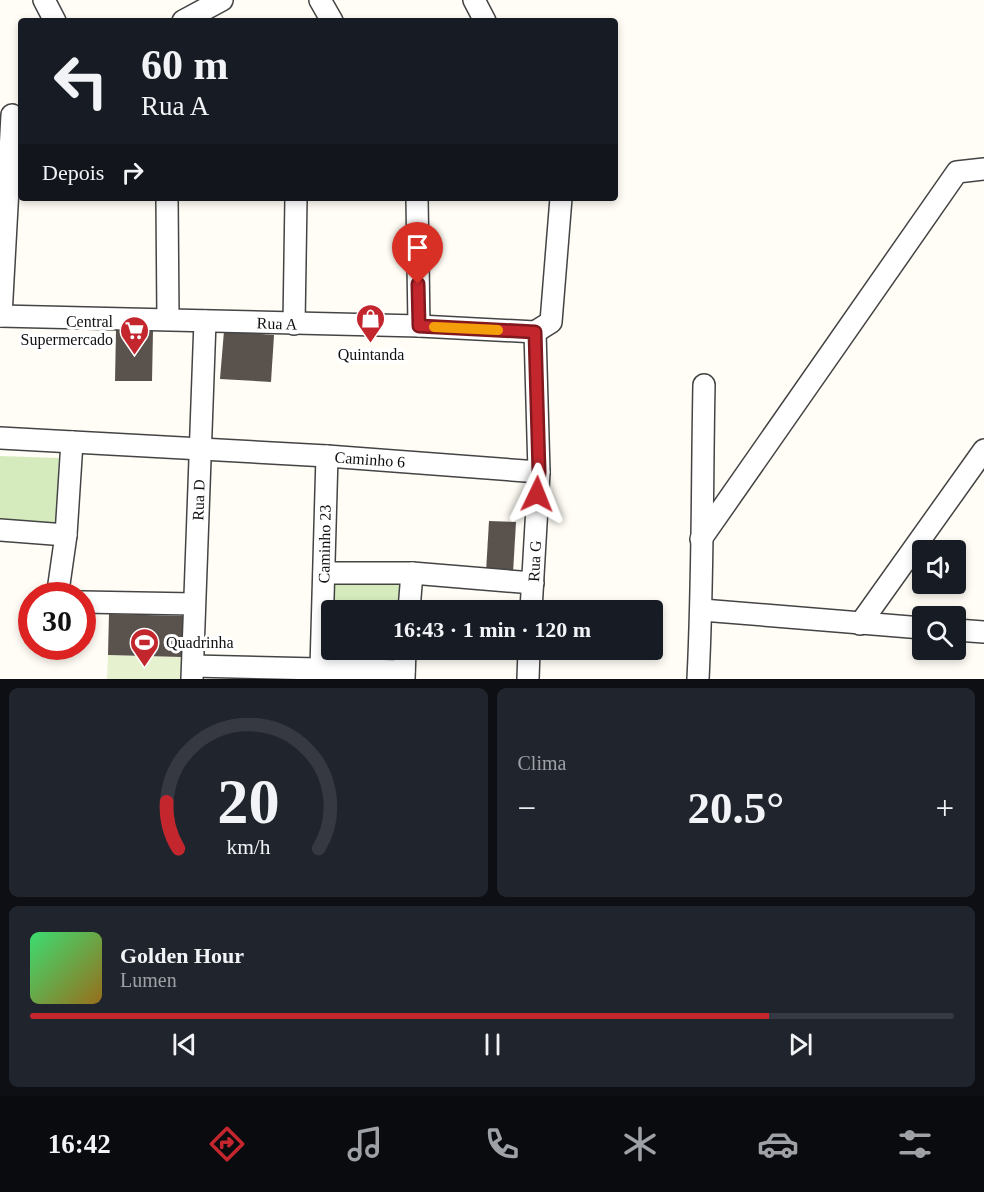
<!DOCTYPE html>
<html lang="pt">
<meta charset="utf-8">
<style>
:root{--surface:#171b24;--page:#20242c;--text:#f1f3f6;--muted:#9ea1a6;--line:#363941;--accent:#c4262e}
body{margin:0;font-family:"Times New Roman",serif;background:var(--page);color:var(--text);height:100vh;display:flex;flex-direction:column;font-size:22px;white-space:nowrap}
*{box-sizing:border-box;margin:0}
p{font-size:20px;color:var(--muted)}
.icon{flex:none;width:33px;height:33px;fill:none;stroke:currentColor;stroke-width:2;stroke-linecap:round;stroke-linejoin:round}
.map{position:relative;height:679px;overflow:hidden}
.panel{display:flex;flex-direction:column;gap:9px;padding:9px;background:#0d0f14;flex:1}
.panel>*{flex:none}
.top-card{position:absolute;left:18px;top:18px;width:600px;height:183px;border-radius:6px;box-shadow:0 3px 9px #0003;background:#171b24;color:var(--text);overflow:hidden}
.tools{position:absolute;left:912px;top:540px;display:grid;gap:12px}
.tools a{display:grid;place-items:center;width:54px;height:54px;border-radius:6px;background:var(--surface);box-shadow:0 3px 9px #0003;font-size:30px}
.speed{position:absolute;left:18px;top:582px;display:flex;gap:12px;font-size:30px;font-weight:700;text-align:center}
.speed>*{display:grid;place-content:center;width:78px;height:78px;border-radius:50%;background:var(--surface);box-shadow:0 3px 9px #0003;line-height:1}
.speed .limit{border:9px solid #d22;background:#fff;color:#111}
.pin{position:absolute;display:grid;place-items:center;width:51px;height:51px;color:#fff;margin:-62px -26px;border-radius:50% 50% 50% 0;rotate:-45deg;box-shadow:0 0 6px #0007}
.pin .icon{rotate:45deg}
.me{position:absolute;width:66px;margin:-33px;rotate:2deg;stroke-linejoin:round;filter:drop-shadow(0 0 4px #0008)}
.turn{display:flex;align-items:center;gap:21px;height:126px;padding:0 24px;font-size:27px}
.turn .icon{width:78px;height:78px;stroke-width:2.5}
.turn b{display:block;font-size:42px;line-height:51px}
.then{display:flex;align-items:center;height:57px;padding:0 24px;background:#0003;gap:12px;font-size:22px}
.big{font-size:45px;font-weight:600;line-height:1.1}
.panel .widget{flex:1;display:flex;flex-direction:column;justify-content:center;gap:9px;min-width:0;padding:0 21px;border-radius:9px;background:var(--page)}
.panel .dial{align-items:center;gap:0}
.dial svg{height:156px;overflow:visible;fill:none;stroke:var(--line);stroke-width:7;stroke-linecap:round;text-anchor:middle}
.dial text{fill:var(--text);stroke:none}
.song{display:flex;align-items:center;gap:18px}
.cover{width:72px;height:72px;border-radius:9px;background:linear-gradient(135deg,hsl(140 70% 55%),hsl(40 70% 35%))}
.played{height:6px;border-radius:3px;background:linear-gradient(90deg,var(--accent) 80%,var(--line) 80%)}
.keys{display:flex;justify-content:space-around;direction:ltr}
.heat{display:flex;justify-content:space-between;align-items:center;font-size:33px;direction:ltr}
.panel .tiles{flex:1;display:grid;gap:9px;grid-template-columns:1fr 1fr}
.widget:last-child{grid-column:span 2}
.trip{position:absolute;left:321px;top:600px;width:342px;height:60px;border-radius:6px;background:var(--surface);box-shadow:0 3px 9px #0003;font-weight:600;line-height:60px;text-align:center}
.dock{display:flex;height:96px;justify-content:space-around;align-items:center;background:#090b0e;color:var(--muted)}
.dock .icon{width:42px;height:42px}
.dock .on{color:var(--accent)}
.dock b{font-size:27px;color:var(--text)}
.map>svg:first-child{display:block}
.green{fill:#d5ebbd}
.pitch{fill:#e6f2cf}
.building{fill:#5a524d}
.lines{fill:none;stroke-linecap:round;stroke-linejoin:round}
.street-casing{stroke:#444;stroke-width:24}
.street{stroke:#fff;stroke-width:21}
.route-casing{stroke:#7f191e;stroke-width:15}
.route{stroke:#c4262e;stroke-width:10}
.slow{stroke:#f59e0b;stroke-width:10}
.labels{text-anchor:middle;stroke-width:6;stroke-linejoin:round;paint-order:stroke}
.poi-label{font-size:16px;fill:#111;stroke:#fff;text-anchor:end}
.street-label{font-size:16px;fill:#111;stroke:#fff}
</style>
<div class="map">
<svg width="984" height="679" viewBox="0 0 984 679">
<rect width="100%" height="100%" fill="#fffdf5"/>
<g class="green">
<polygon points="0,456 59,458 56,524 0,521"/>
<polygon points="324,579 403,580 401,610 332,610 332,650 399,650 398,670 329,663"/>
</g>
<polygon class="pitch" points="108,655 182,657 182,679 107,679"/>
<g class="building">
<polygon points="116,330 153,330 152,381 115,381"/>
<polygon points="224,331 274,335 271,382 220,379"/>
<polygon points="489,521 516,522 513,573 486,572"/>
<polygon points="109,614 183,616 182,657 108,655"/>
</g>
<g class="lines">
<defs>
<g id="street">
<polyline points="44,0 55,21"/>
<polyline points="320,0 332,21"/>
<polyline points="474,0 485,21"/>
<polyline points="183,21 222,0"/>
<polyline points="167,198 168,319"/>
<polyline points="417,198 419,326"/>
<polyline points="0,316 419,326 535,332 551,322 561,198"/>
<polyline points="1,316 12,115"/>
<polyline points="294,324 296,198"/>
<polyline points="0,438 327,456 539,472"/>
<polyline points="0,530 66,535"/>
<polyline points="701,539 957,172 984,169"/>
<polyline points="324,573 412,573 533,583"/>
<polyline points="61,596 58,591 66,535 72,442"/>
<polyline points="82,602 194,604"/>
<polyline points="409,610 412,573"/>
<polyline points="531,610 539,472 535,332"/>
<polyline points="702,610 922,628"/>
<polyline points="860,624 984,450"/>
<polyline points="956,630 984,632"/>
<polyline points="193,666 404,671"/>
<polyline points="321,668 327,456"/>
<polyline points="192,679 205,321"/>
<polyline points="404,679 405,650"/>
<polyline points="528,679 529,650"/>
<path d="M698,679C703,581 702,483 704,385"/>
</g>
</defs>
<use href="#street" class="street-casing"/>
<use href="#street" class="street"/>
</g>
<g class="lines">
<defs>
<polyline id="route" points="418,284 419,326 535,332 539,472 537,494"/>
</defs>
<use href="#route" class="route-casing"/>
<use href="#route" class="route"/>
<polyline class="slow" points="434,327 498,330"/>
</g>
<defs>
<symbol id="shop-pin" viewBox="-11 -11 22 30"><path d="M0 17L-7.5 6A9.5 9.5 0 1 1 7.5 6Z" fill="#c4262e" stroke="#fff"/><path d="M-5-2.5h2.3a2.7 3.5 0 0 1 5.4 0H5L5.5 6h-11ZM-1.5-2.5h3a1.5 2.3 0 0 0-3 0Z" fill="#fff"/></symbol>
<symbol id="supermarket-pin" viewBox="-11 -11 22 30"><path d="M0 17L-7.5 6A9.5 9.5 0 1 1 7.5 6Z" fill="#c4262e" stroke="#fff"/><path d="M-6-5.5h2.5l.6 2H6L4.5 2H-2.5L-4.4-4H-6ZM-1.5 3.2a1.3 1.3 0 1 0 .1 0ZM3 3.2a1.3 1.3 0 1 0 .1 0Z" fill="#fff"/></symbol>
<symbol id="stadium-pin" viewBox="-11 -11 22 30"><path d="M0 17L-7.5 6A9.5 9.5 0 1 1 7.5 6Z" fill="#c4262e" stroke="#fff"/><path d="M0-5a6.5 5 0 1 0 0 10a6.5 5 0 1 0 0-10ZM-3.5-1.8h7v3.6h-7Z" fill="#fff"/></symbol>
</defs>
<g fill-rule="evenodd">
<use href="#shop-pin" x="354" y="302" width="33" height="45"/>
<use href="#supermarket-pin" x="118" y="314" width="33" height="45"/>
<use href="#stadium-pin" x="128" y="626" width="33" height="45"/>
</g>
<g class="labels">
<g class="poi-label">
<text x="113" y="327">Central<tspan x="113" dy="18">Supermercado</tspan></text>
<text x="371" y="360" text-anchor="middle">Quintanda</text>
<text x="166" y="648" text-anchor="start">Quadrinha</text>
</g>
<g class="street-label">
<text transform="translate(277 323) rotate(2)" y="6">Rua A</text>
<text transform="translate(370 459) rotate(4)" y="6">Caminho 6</text>
<text transform="translate(198 500) rotate(-88)" y="6">Rua D</text>
<text transform="translate(324 544) rotate(-89)" y="6">Caminho 23</text>
<text transform="translate(534 561) rotate(-87)" y="6">Rua G</text>
</g>
</g>
</svg>
<div class="tools">
<a><svg class="icon" aria-label="sound" viewBox="0 0 24 24"><path d="M4 9h4l5-4v14l-5-4H4zM17 9q2 3 0 6"/></svg></a>
<a><svg class="icon" aria-label="search" viewBox="0 0 24 24"><circle cx="10" cy="10" r="6"/><path d="M15 15l6 6"/></svg></a>
</div>
<div class="speed"><div class="limit">30</div></div>
<div class="pin" style="left:418px;top:284px;background:#d93025"><svg class="icon" aria-label="arrive" viewBox="0 0 24 24"><path d="M6 21V4h12l-3 4 3 4H6"/></svg></div>
<svg class="me" style="left:537px;top:494px" viewBox="-20 -20 40 40"><path d="M0-17L14 15 0 8-14 15z" fill="#c4262e" stroke="#fff" stroke-width="4"/></svg>
<div class="trip">16:43 · 1 min · 120 m</div>
<div class="top-card">
<div class="turn"><svg class="icon" aria-label="left" viewBox="0 0 24 24"><path d="M17 20v-9H6M10 6l-5 5 5 5"/></svg><div><b>60 m</b>Rua A</div></div>
<div class="then">Depois<svg class="icon" aria-label="right" viewBox="0 0 24 24"><path d="M7 20v-9h11M14 6l5 5-5 5"/></svg></div>
</div>
</div>
<section class="panel">
<div class="tiles">
<div class="widget dial"><svg viewBox="0 0 100 80">
<path d="M14 69A42 42 0 1 1 86 69"/>
<path d="M14 69A42 42 0 0 1 8 45" stroke="#c4262e"/>
<text x="50" y="56" font-size="32" font-weight="700">20</text>
<text x="50" y="72" font-size="11">km/h</text>
</svg></div>
<div class="widget"><p>Clima</p>
<div class="heat"><a>−</a><b class="big">20.5°</b><a>+</a></div>
</div>
<div class="widget">
<div class="song"><i class="cover"></i><div><b>Golden Hour</b><p>Lumen</p></div></div>
<div class="played"></div>
<div class="keys"><svg class="icon" aria-label="previous" viewBox="0 0 24 24"><path d="M18 5L8 12l10 7zM5 5v14"/></svg><svg class="icon" aria-label="pause" viewBox="0 0 24 24"><path d="M8 5v14M16 5v14"/></svg><svg class="icon" aria-label="next" viewBox="0 0 24 24"><path d="M6 5l10 7-10 7zM19 5v14"/></svg></div>
</div>
</div>
</section>
<nav class="dock">
<b>16:42</b>
<svg class="icon on" aria-label="directions" viewBox="0 0 24 24"><path d="M12 3l9 9-9 9-9-9zM9 14v-3h6M13 9l2 2-2 2"/></svg>
<svg class="icon" aria-label="music" viewBox="0 0 24 24"><path d="M9 18V5l10-2v13"/><circle cx="6" cy="18" r="3"/><circle cx="16" cy="16" r="3"/></svg>
<svg class="icon" aria-label="phone" viewBox="0 0 24 24"><path d="M5 4h4l2 5-3 2q2 4 5 5l2-3 5 2v4C11 20 4 13 5 4z"/></svg>
<svg class="icon" aria-label="climate" viewBox="0 0 24 24"><path d="M12 3v18M4 7l16 10M4 17L20 7"/></svg>
<svg class="icon" aria-label="car" viewBox="0 0 24 24"><path d="M5 17H2v-5l4-1 3-4h7l3 4 3 1v5h-3M9 17h6M6 11h13"/><circle cx="7" cy="17" r="2"/><circle cx="17" cy="17" r="2"/></svg>
<svg class="icon" aria-label="filters" viewBox="0 0 24 24"><path d="M4 7h16M4 17h16"/><circle cx="9" cy="7" r="2"/><circle cx="15" cy="17" r="2"/></svg>
</nav>
